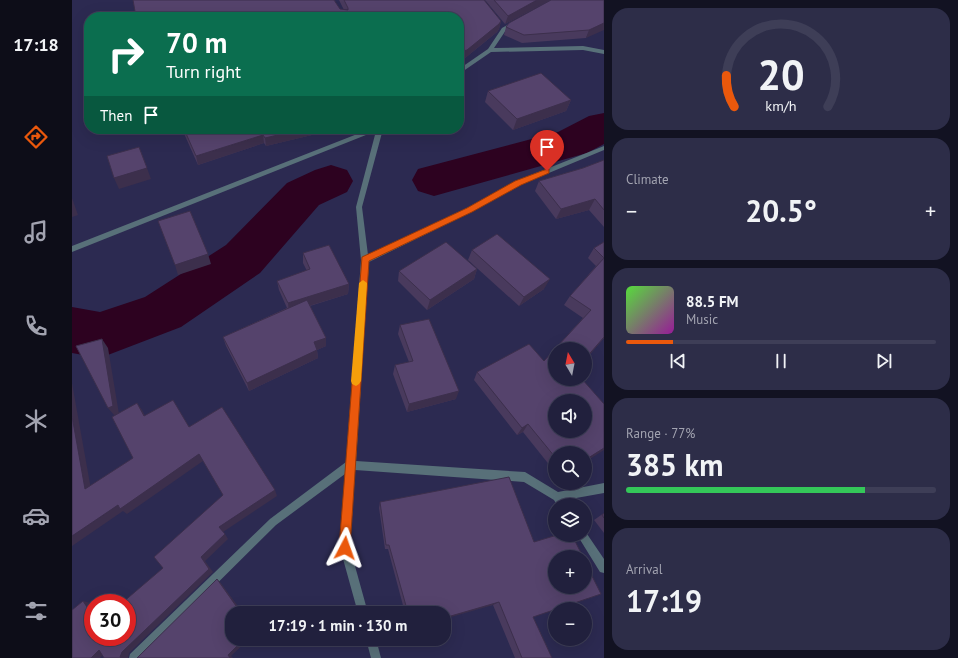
<!DOCTYPE html>
<meta charset="utf-8">
<style>
:root{--surface:#21203d;--page:#2d2d48;--text:#f1f3f6;--muted:#a2a3b0;--line:#3e3e57;--accent:#ea580c}
body{margin:0;font-family:"PT Sans",sans-serif;background:var(--page);color:var(--text);height:100vh;display:flex;flex-direction:column;font-size:15px;white-space:nowrap}
*{box-sizing:border-box;margin:0}
p{font-size:13px;color:var(--muted)}
.icon{flex:none;width:22px;height:22px;fill:none;stroke:currentColor;stroke-width:2;stroke-linecap:round;stroke-linejoin:round}
.map{position:relative;flex:1;overflow:hidden}
.side{display:flex;flex-direction:column;gap:8px;padding:8px;background:#121222;width:354px}
.side>*{flex:none}
.hud{position:absolute;left:12px;top:12px;width:380px;height:122px;border-radius:16px;box-shadow:0 4px 16px #0002,0 0 0 1px var(--line);background:#0b6e4f;color:#fff;overflow:hidden}
.needle{width:26px;rotate:350deg}
.buttons{position:absolute;left:476px;top:342px;display:grid;gap:8px}
.buttons a{display:grid;place-items:center;width:44px;height:44px;border-radius:50%;background:var(--surface);box-shadow:0 4px 16px #0002,0 0 0 1px var(--line);font-size:20px}
.speed{position:absolute;left:12px;top:594px;display:flex;gap:8px;font-size:20px;font-weight:700;text-align:center}
.speed>*{display:grid;place-content:center;width:52px;height:52px;border-radius:50%;background:var(--surface);box-shadow:0 4px 16px #0002,0 0 0 1px var(--line);line-height:1}
.speed .limit{border:6px solid #d22;background:#fff;color:#111}
.pin{position:absolute;display:grid;place-items:center;width:34px;height:34px;color:#fff;margin:-41px -17px;border-radius:50% 50% 50% 0;rotate:-45deg;box-shadow:0 0 4px #0007}
.pin .icon{rotate:45deg}
.me{position:absolute;width:44px;margin:-22px;rotate:4deg;stroke-linejoin:round;filter:drop-shadow(0 0 3px #0008)}
.turn{display:flex;align-items:center;gap:14px;height:84px;padding:0 16px;font-size:18px}
.turn .icon{width:52px;height:52px;stroke-width:2.5}
.turn b{display:block;font-size:28px;line-height:34px}
.then{display:flex;align-items:center;height:38px;padding:0 16px;background:#0003;gap:8px;font-size:15px}
.big{font-size:30px;font-weight:600;line-height:1.1}
.side .card{flex:1;display:flex;flex-direction:column;justify-content:center;gap:6px;min-width:0;padding:0 14px;border-radius:16px;background:var(--page)}
.side .dial{align-items:center;gap:0}
.dial svg{height:104px;overflow:visible;fill:none;stroke:var(--line);stroke-width:7;stroke-linecap:round;text-anchor:middle}
.dial text{fill:var(--text);stroke:none}
.song{display:flex;align-items:center;gap:12px}
.cover{width:48px;height:48px;border-radius:6px;background:linear-gradient(135deg,hsl(110 70% 55%),hsl(300 70% 35%))}
.played{height:4px;border-radius:2px;background:linear-gradient(90deg,var(--accent) 15%,var(--line) 15%)}
.keys{display:flex;justify-content:space-around;direction:ltr}
.heat{display:flex;justify-content:space-between;align-items:center;font-size:22px;direction:ltr}
.charge{height:6px;border-radius:3px;background:linear-gradient(90deg,#34c759 77%,var(--line) 0)}
.trip{position:absolute;left:153px;top:606px;width:226px;height:40px;border-radius:16px;background:var(--surface);box-shadow:0 4px 16px #0002,0 0 0 1px var(--line);font-weight:600;line-height:40px;text-align:center}
main{display:flex;flex:1;min-height:0}
.dock{display:flex;flex-direction:column;width:72px;justify-content:space-around;align-items:center;background:#0d0d18;color:var(--muted)}
.dock .icon{width:28px;height:28px}
.dock .active{color:var(--accent)}
.dock b{font-size:18px;color:var(--text)}
.map>svg:first-child{display:block}
.lines{fill:none;stroke-linecap:round;stroke-linejoin:round}
.river{fill:#2d0220;fill-rule:evenodd}
.street{fill:#587079;fill-rule:evenodd}
.wall{fill:#493a5d}
.shaded-wall{fill:#3c2f4c}
.building{fill:#55436c;stroke:#3c2f4c;fill-rule:evenodd}
.route{fill:#ea580c;stroke:#983908}
.slow{fill:#f59e0b}
</style>
<main>
<nav class="dock">
<b>17:18</b>
<svg class="icon active" aria-label="directions" viewBox="0 0 24 24"><path d="M12 3l9 9-9 9-9-9zM9 14v-3h6M13 9l2 2-2 2"/></svg>
<svg class="icon" aria-label="music" viewBox="0 0 24 24"><path d="M9 18V5l10-2v13"/><circle cx="6" cy="18" r="3"/><circle cx="16" cy="16" r="3"/></svg>
<svg class="icon" aria-label="phone" viewBox="0 0 24 24"><path d="M5 4h4l2 5-3 2q2 4 5 5l2-3 5 2v4C11 20 4 13 5 4z"/></svg>
<svg class="icon" aria-label="climate" viewBox="0 0 24 24"><path d="M12 3v18M4 7l16 10M4 17L20 7"/></svg>
<svg class="icon" aria-label="car" viewBox="0 0 24 24"><path d="M5 17H2v-5l4-1 3-4h7l3 4 3 1v5h-3M9 17h6M6 11h13"/><circle cx="7" cy="17" r="2"/><circle cx="17" cy="17" r="2"/></svg>
<svg class="icon" aria-label="filters" viewBox="0 0 24 24"><path d="M4 7h16M4 17h16"/><circle cx="9" cy="7" r="2"/><circle cx="15" cy="17" r="2"/></svg>
</nav>
<div class="map">
<svg width="532" height="658" viewBox="0 0 532 658">
<rect width="100%" height="100%" fill="#2c2a51"/>
<g class="lines">
<g class="river">
<polygon points="532,113 532,144 515,153 362,196 346,191 340,180 346,169 486,132 517,116"/>
<polygon points="259,165 275,170 281,181 275,192 247,205 188,273 109,327 28,358 0,353 0,307 28,312 73,297 154,245 215,183 243,170"/>
</g>
<g class="street">
<polygon points="444,20 447,22 446,23 434,30 422,48 511,46 532,50 532,54 511,50 419,52 387,74 387,69 416,49 430,28"/>
<polygon points="298,129 311,129 290,207 296,255 395,208 444,181 532,146 532,150 448,185 399,212 297,262 284,461 453,472 486,492 532,483 532,493 493,500 495,505 485,505 482,500 452,482 283,470 278,548 296,613 286,613 268,548 273,474 204,525 70,658 57,658 58,654 198,519 274,462 289,260 284,207 304,131 0,252 0,246"/>
<polygon points="513,531 532,559 532,573 528,572 507,538 505,535 513,535"/>
<polygon points="294,639 304,639 309,658 299,658"/>
</g>
</g>
<g class="wall">
<polygon points="267,0 412,0 429,21 427,29 425,32 393,58 387,60 387,17 268,9 272,10"/>
<polygon points="413,0 478,0 433,24"/>
<polygon points="532,0 514,38 450,43 432,35 434,27"/>
<polygon points="416,91 499,100 494,111 441,130 413,102"/>
<polygon points="110,129 265,129 194,146 192,143 126,165"/>
<polygon points="532,160 532,227 517,210 484,219 463,191 467,181 511,168"/>
<polygon points="532,242 532,338 513,360 483,349 483,472 451,432 445,435 402,380 405,372 472,361 511,318 492,305 498,296 524,266 516,258 522,248"/>
<polygon points="400,250 472,289 447,306 396,260"/>
<polygon points="231,253 277,284 276,294 238,306 254,338 254,346 245,350 246,358 177,391 154,346 151,337 215,308 207,290 205,281 235,271 231,263"/>
<polygon points="405,269 402,279 355,310 326,281 327,271"/>
<polygon points="328,325 384,399 335,412 321,374 323,365 337,362 326,334"/>
<polygon points="308,502 461,617 480,658 443,658 421,605 372,613 333,613 316,549 313,549 307,508"/>
<polygon points="532,513 532,533 522,520"/>
</g>
<g class="shaded-wall">
<polygon points="465,0 478,0 433,24 436,16"/>
<polygon points="429,21 427,29 425,32 393,58 387,60 387,52"/>
<polygon points="532,23 532,30 514,38 517,30"/>
<polygon points="499,100 494,111 441,130 445,119"/>
<polygon points="231,129 265,129 194,146 193,138"/>
<polygon points="191,135 192,143 126,165 124,156"/>
<polygon points="75,168 79,179 47,189 42,178"/>
<polygon points="0,198 6,215 0,217"/>
<polygon points="523,199 517,210 484,219 489,209"/>
<polygon points="136,254 139,264 106,275 103,265"/>
<polygon points="405,269 402,279 355,310 358,300"/>
<polygon points="478,279 472,289 447,306 452,297"/>
<polygon points="277,284 276,294 217,312 216,303"/>
<polygon points="532,337 532,338 513,360 513,359"/>
<polygon points="254,338 254,346 245,350 246,358 177,391 175,383 242,342"/>
<polygon points="30,339 36,348 47,414 42,415 36,408"/>
<polygon points="0,383 20,495 13,489 0,416"/>
<polygon points="387,391 384,399 335,412 337,404"/>
<polygon points="65,403 70,410 77,423 72,416"/>
<polygon points="456,424 451,432 445,435 450,428"/>
<polygon points="532,448 532,450 513,462 513,460"/>
<polygon points="127,454 131,461 55,514 51,511 0,546 0,536 46,505"/>
<polygon points="203,490 205,496 151,532 147,527"/>
<polygon points="153,534 156,539 133,561 141,572 57,653 56,658 49,658 48,657 50,652 129,557"/>
<polygon points="145,579 148,582 171,613 169,613"/>
<polygon points="11,601 19,603 21,606 21,616"/>
<polygon points="427,602 421,605 372,619 372,618"/>
<polygon points="172,639 177,639 159,656 161,658 158,658 156,655"/>
<polygon points="27,650 35,651 28,658 19,658"/>
</g>
<g class="building">
<polygon points="61,0 262,0 268,9 276,10 276,8 272,0 412,0 429,21 427,24 395,50 387,52 387,17 64,17"/>
<polygon points="422,0 465,0 436,16"/>
<polygon points="479,0 532,0 532,23 517,30 452,35 434,27 437,23"/>
<polygon points="469,73 499,100 445,119 416,91"/>
<polygon points="112,129 231,129 193,138 191,135 124,156"/>
<polygon points="67,147 75,168 42,178 35,156"/>
<polygon points="532,160 532,210 523,199 489,209 467,181 511,168"/>
<polygon points="118,211 136,254 103,265 86,221"/>
<polygon points="425,234 478,279 452,297 400,250"/>
<polygon points="374,242 405,269 358,300 327,271"/>
<polygon points="532,242 532,258 522,248"/>
<polygon points="257,245 277,284 216,303 205,281 238,269 231,253"/>
<path d="M532,258V337L513,359V349H483V379H510L532,404V448L513,460V453H483V457L456,424L450,428L405,372L457,344L472,361L519,310L498,296ZM483,401H513V431H483Z"/>
<polygon points="235,300 254,338 242,342 245,350 175,383 151,337"/>
<polygon points="357,319 387,391 337,404 323,365 341,361 328,325"/>
<polygon points="30,339 41,406 36,408 4,346"/>
<polygon points="101,400 117,427 150,407 203,490 147,527 153,534 129,557 137,569 50,652 48,657 49,658 32,658 27,650 19,658 0,658 0,610 11,601 21,616 21,637 55,637 55,603 50,603 91,568 82,557 151,495 127,454 48,509 46,505 0,536 0,416 13,489 61,458 40,417 65,403 72,416"/>
<polygon points="437,477 462,542 485,535 500,535 511,557 483,557 483,587 513,587 513,562 529,594 461,617 480,658 450,658 427,602 372,618 372,613 336,613 317,545 314,545 308,502"/>
<polygon points="532,513 532,518 530,515"/>
<polygon points="145,579 169,613 160,613 160,639 172,639 156,655 158,658 65,658"/>
</g>
<polygon class="route" points="475,169 477,169 477,173 449,185 400,212 297,261 278,548 277,552 273,553 269,552 267,548 290,257 395,208 443,181"/>
<polygon class="slow" points="291,280 295,283 289,381 287,384 284,386 280,384 279,381 287,283"/>
</svg>
<div class="buttons">
<a><svg class="needle" viewBox="-14 -14 28 28"><path d="M0-13l5 13h-10z" fill="#e53935"/><path d="M0 13l5-13h-10z" fill="#a2a3b0"/></svg></a>
<a><svg class="icon" aria-label="sound" viewBox="0 0 24 24"><path d="M4 9h4l5-4v14l-5-4H4zM17 9q2 3 0 6"/></svg></a>
<a><svg class="icon" aria-label="search" viewBox="0 0 24 24"><circle cx="10" cy="10" r="6"/><path d="M15 15l6 6"/></svg></a>
<a><svg class="icon" aria-label="layers" viewBox="0 0 24 24"><path d="M12 4l9 5-9 5-9-5zM3 14l9 5 9-5"/></svg></a>
<a>+</a>
<a>−</a>
</div>
<div class="speed"><div class="limit">30</div></div>
<div class="pin" style="left:475px;top:171px;background:#d93025"><svg class="icon" aria-label="arrive" viewBox="0 0 24 24"><path d="M6 21V4h12l-3 4 3 4H6"/></svg></div>
<svg class="me" style="left:273px;top:548px" viewBox="-20 -20 40 40"><path d="M0-17L14 15 0 8-14 15z" fill="#ea580c" stroke="#fff" stroke-width="4"/></svg>
<div class="trip">17:19 · 1 min · 130 m</div>
<div class="hud">
<div class="turn"><svg class="icon" aria-label="right" viewBox="0 0 24 24"><path d="M7 20v-9h11M14 6l5 5-5 5"/></svg><div><b>70 m</b>Turn right</div></div>
<div class="then">Then<svg class="icon" aria-label="arrive" viewBox="0 0 24 24"><path d="M6 21V4h12l-3 4 3 4H6"/></svg></div>
</div>
</div>
<section class="side">
<div class="card dial"><svg viewBox="0 0 100 80">
<path d="M14 69A42 42 0 1 1 86 69"/>
<path d="M14 69A42 42 0 0 1 8 45" stroke="#ea580c"/>
<text x="50" y="56" font-size="32" font-weight="700">20</text>
<text x="50" y="72" font-size="11">km/h</text>
</svg></div>
<div class="card"><p>Climate</p>
<div class="heat"><a>−</a><b class="big">20.5°</b><a>+</a></div>
</div>
<div class="card">
<div class="song"><i class="cover"></i><div><b>88.5 FM</b><p>Music</p></div></div>
<div class="played"></div>
<div class="keys"><svg class="icon" aria-label="previous" viewBox="0 0 24 24"><path d="M18 5L8 12l10 7zM5 5v14"/></svg><svg class="icon" aria-label="pause" viewBox="0 0 24 24"><path d="M8 5v14M16 5v14"/></svg><svg class="icon" aria-label="next" viewBox="0 0 24 24"><path d="M6 5l10 7-10 7zM19 5v14"/></svg></div>
</div>
<div class="card"><p>Range · 77%</p><b class="big">385 km</b><div class="charge"></div></div>
<div class="card"><p>Arrival</p><b class="big">17:19</b></div>
</section>
</main>
